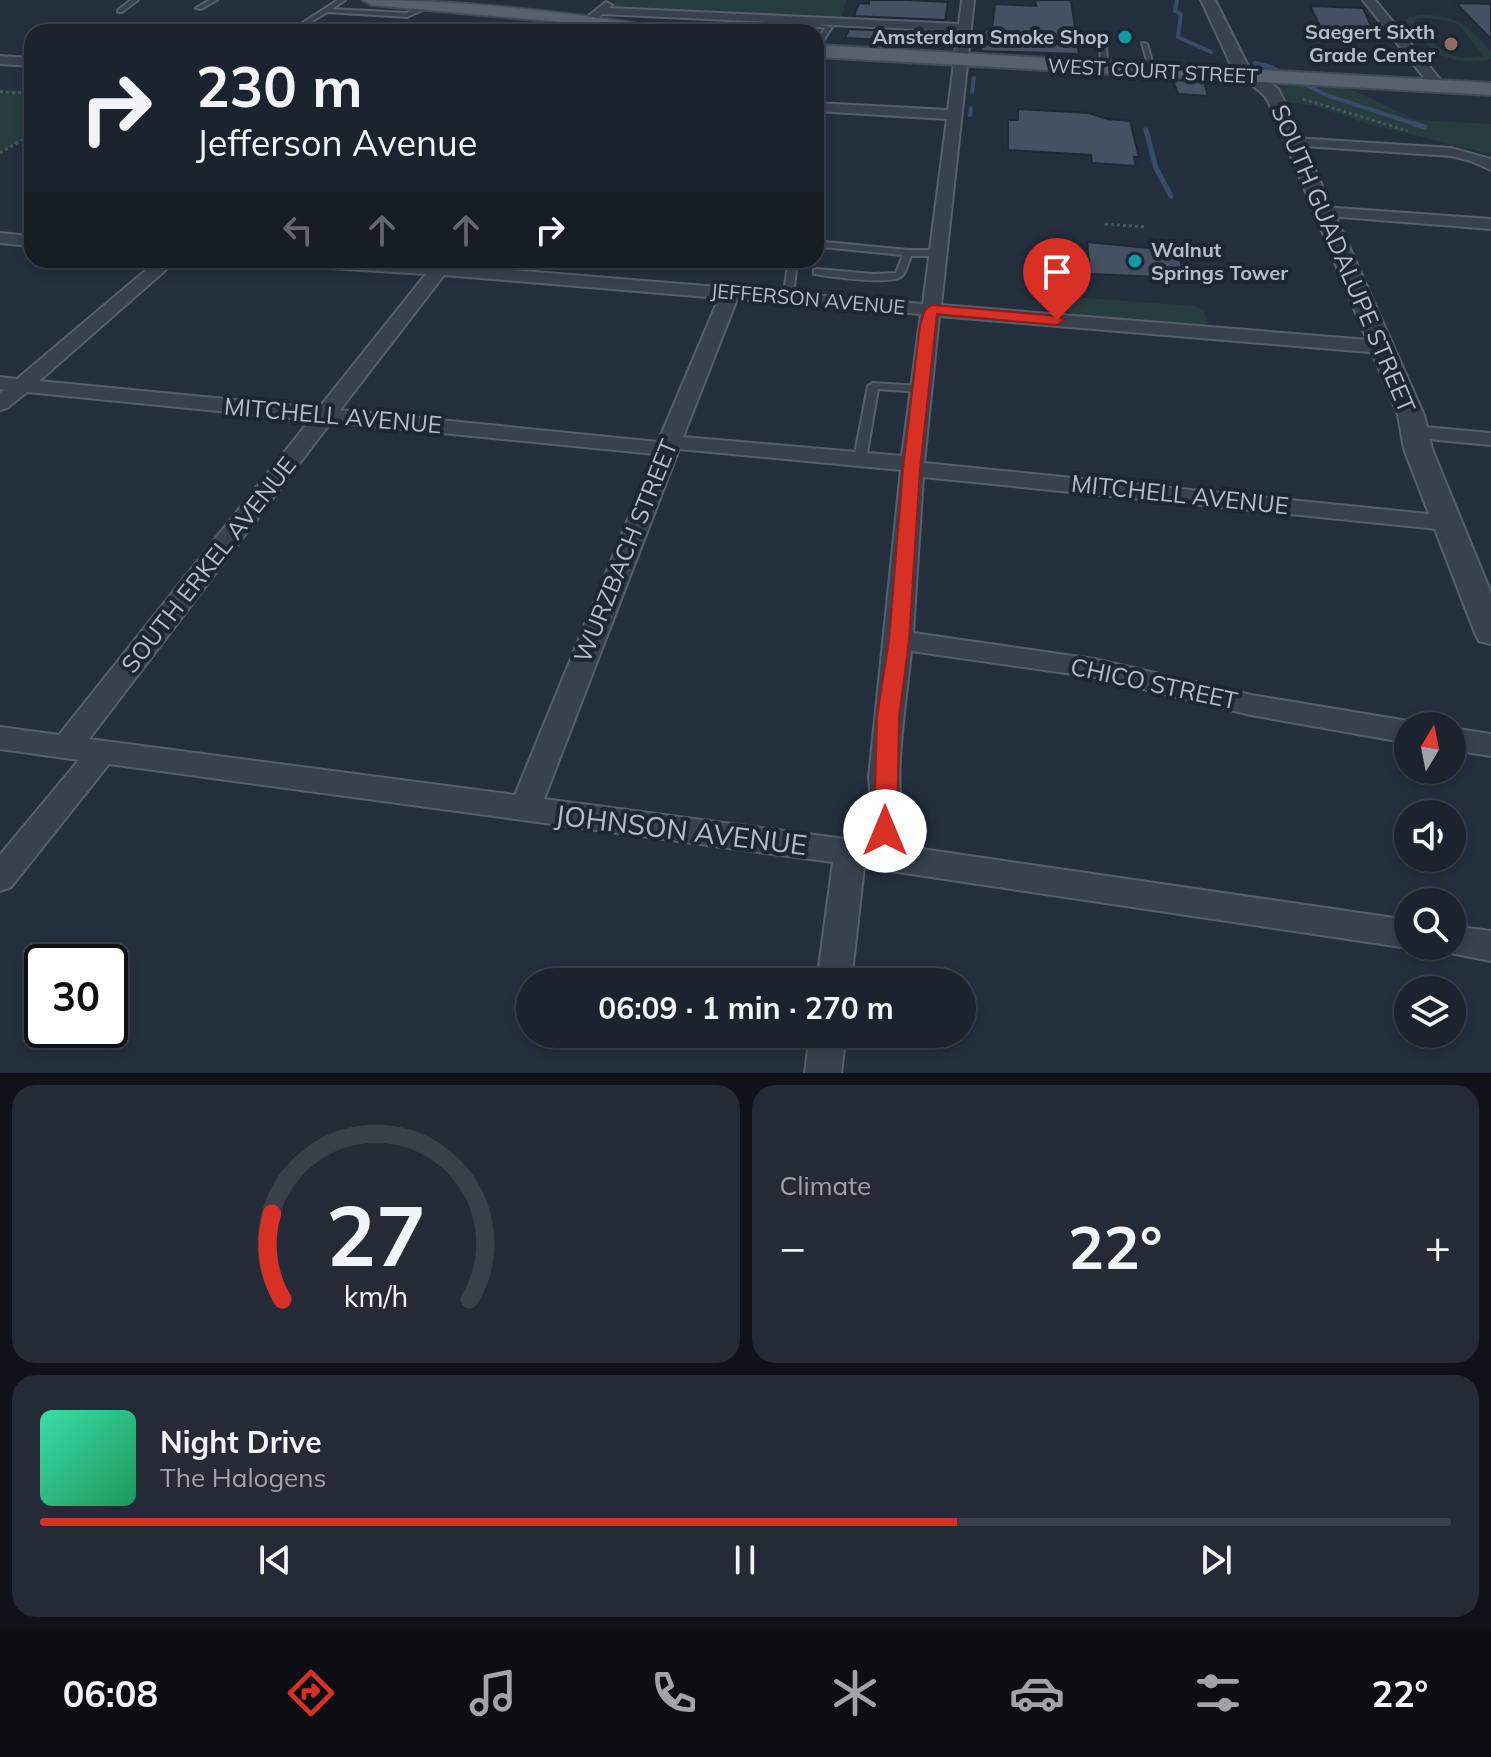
<!DOCTYPE html>
<meta charset="utf-8">
<style>
:root{--surface:#1b232e;--page:#242b36;--text:#f1f3f6;--muted:#a0a4aa;--line:#39404a;--accent:#d93025}
body{margin:0;font-family:Mulish,sans-serif;background:var(--page);color:var(--text);height:100vh;display:flex;flex-direction:column;font-size:30px;white-space:nowrap}
*{box-sizing:border-box;margin:0}
p{font-size:26px;color:var(--muted)}
.icon{flex:none;width:44px;height:44px;fill:none;stroke:currentColor;stroke-width:2;stroke-linecap:round;stroke-linejoin:round}
.map{position:relative;height:1073px;overflow:hidden}
.sheet{display:flex;flex-direction:column;gap:12px;padding:12px;background:#0f1319;flex:1}
.sheet>*{flex:none}
.top-card{position:absolute;left:24px;top:24px;width:800px;height:244px;border-radius:24px;box-shadow:0 4px 12px #0003,0 0 0 2px var(--line);background:#1b232e;color:var(--text);overflow:hidden}
.needle{width:52px;rotate:10deg}
.tools{position:absolute;left:1394px;top:712px;display:grid;gap:16px}
.tools a{display:grid;place-items:center;width:72px;height:72px;border-radius:50%;background:var(--surface);box-shadow:0 4px 12px #0003,0 0 0 2px var(--line);font-size:40px}
.speed{position:absolute;left:24px;top:944px;display:flex;gap:16px;font-size:40px;font-weight:700;text-align:center}
.speed>*{display:grid;place-content:center;width:104px;height:104px;border-radius:50%;background:var(--surface);box-shadow:0 4px 12px #0003,0 0 0 2px var(--line);line-height:1}
.speed .limit{border:4px solid #111;border-radius:12px;background:#fff;color:#111}
.pin{position:absolute;display:grid;place-items:center;width:68px;height:68px;color:#fff;margin:-82px -34px;border-radius:50% 50% 50% 0;rotate:-45deg;box-shadow:0 0 8px #0007}
.pin .icon{rotate:45deg}
.me{position:absolute;width:88px;margin:-44px;rotate:0deg;stroke-linejoin:round;filter:drop-shadow(0 0 6px #0008)}
.turn{display:flex;align-items:center;gap:28px;height:168px;padding:0 40px;font-size:36px}
.turn .icon{width:104px;height:104px;stroke-width:2.5}
.turn b{display:block;font-size:56px;line-height:68px}
.lanes{display:flex;align-items:center;height:76px;padding:0 40px;background:#0003;justify-content:center;gap:40px;direction:ltr}
.lanes .off{opacity:.35}
.big{font-size:60px;font-weight:700;line-height:1.1}
.sheet .widget{flex:1;display:flex;flex-direction:column;justify-content:center;gap:12px;min-width:0;padding:0 28px;border-radius:24px;background:var(--page)}
.sheet .dial{align-items:center;gap:0}
.dial svg{height:208px;overflow:visible;fill:none;stroke:var(--line);stroke-width:7;stroke-linecap:round;text-anchor:middle}
.dial text{fill:var(--text);stroke:none}
.song{display:flex;align-items:center;gap:24px}
.cover{width:96px;height:96px;border-radius:12px;background:linear-gradient(135deg,hsl(160 70% 55%),hsl(150 70% 35%))}
.played{height:8px;border-radius:4px;background:linear-gradient(90deg,var(--accent) 65%,var(--line) 65%)}
.keys{display:flex;justify-content:space-around;direction:ltr}
.heat{display:flex;justify-content:space-between;align-items:center;font-size:44px;direction:ltr}
.sheet .tiles{flex:1;display:grid;gap:12px;grid-template-columns:1fr 1fr}
.widget:last-child{grid-column:span 2}
.trip{position:absolute;left:516px;top:968px;width:460px;height:80px;border-radius:40px;background:var(--surface);box-shadow:0 4px 12px #0003,0 0 0 2px var(--line);font-weight:700;line-height:80px;text-align:center}
.menu{display:flex;height:128px;justify-content:space-around;align-items:center;background:#0b0e12;color:var(--muted)}
.menu .icon{width:56px;height:56px}
.menu .active{color:var(--accent)}
.menu b{font-size:36px;color:var(--text)}
.map>svg:first-child{display:block}
.green{fill:#263c3f;fill-rule:evenodd}
.lines{fill:none;stroke-linecap:round;stroke-linejoin:round}
.stream-far1{stroke:#394c67;stroke-width:4}
.stream{stroke:#394c67;stroke-width:5}
.building{fill:#455162;stroke:#1f2835;stroke-width:2}
.service-casing{stroke:#565f6c;stroke-width:4}
.minor-casing{stroke:#565f6c;stroke-width:4}
.tertiary-casing{stroke:#565f6c;stroke-width:4}
.primary-casing{stroke:#414a57;stroke-width:4}
.path{stroke:#44595c;stroke-width:3;stroke-dasharray:3 3;stroke-linecap:butt}
.service{fill:#38414e;fill-rule:evenodd}
.minor{fill:#38414e;fill-rule:evenodd}
.tertiary{fill:#38414e;fill-rule:evenodd}
.primary{fill:#56606e;fill-rule:evenodd}
.route{fill:#d93025;stroke:#8d1f18;stroke-width:2}
.culture-dot{fill:#0f9aa8;stroke:#1d2633;stroke-width:3}
.education-dot{fill:#8d6e63;stroke:#1d2633;stroke-width:3}
.labels{text-anchor:middle;stroke-width:8;stroke-linejoin:round;paint-order:stroke}
.far-poi-label{font-size:20px;font-weight:bold;fill:#b4bcc9;stroke:#1d2633;text-anchor:end}
.far-street-label{font-size:20px;fill:#b4bcc9;stroke:#1d2633}
.street-label{font-size:24px;fill:#b4bcc9;stroke:#1d2633}
.near-street-label{font-size:28px;fill:#b4bcc9;stroke:#1d2633}
</style>
<div class="map">
<svg width="1491" height="1073" viewBox="0 0 1491 1073">
<rect width="100%" height="100%" fill="#242f3e"/>
<g class="green">
<polygon points="616,0 846,0 841,20 621,9 612,6"/>
<path d="M1422,15C1459,15 1467,26 1491,51V59C1452,68 1428,52 1406,21L1409,17ZM1429,18L1457,23L1484,56C1451,64 1433,45 1414,23L1416,19Z"/>
<polygon points="1248,76 1344,86 1416,120 1491,124 1491,154 1365,123 1315,106 1275,100"/>
<polygon points="0,89 32,91 32,134 0,153"/>
<polygon points="1073,297 1193,306 1204,310 1208,324 1200,327 1075,316 1066,310 1066,299"/>
</g>
<g class="lines">
<g class="stream-far1">
<polyline points="1177,0 1175,11 1181,14 1178,37 1211,52"/>
<polyline points="1255,63 1271,67 1326,95 1421,126"/>
<polyline points="972,92 974,78"/>
<polyline points="970,115 971,108"/>
</g>
<g class="stream">
<polyline points="1415,124 1425,127"/>
<polyline points="1146,130 1156,168 1171,196"/>
</g>
</g>
<g class="building">
<polygon points="869,0 907,0 948,2 945,20 854,16 859,3 869,4"/>
<polygon points="1035,0 1071,0 1079,54 981,51 981,35 987,29 992,29 995,4 1036,6"/>
<polygon points="1456,3 1491,4 1491,39"/>
<polygon points="1310,6 1363,8 1378,41 1326,38"/>
<polygon points="849,29 942,33 942,37 935,37 933,47 903,45 904,41 845,38"/>
<polygon points="1173,80 1204,82 1208,96 1178,94"/>
<polygon points="1018,109 1089,113 1107,119 1130,121 1139,157 1134,157 1136,166 1092,163 1091,155 1008,150 1008,120 1018,120"/>
<polygon points="1087,242 1159,249 1159,247 1178,248 1184,278 1090,274"/>
</g>
<g class="lines">
<defs>
<g id="service">
<polygon points="131,0 138,0 122,12 118,12 118,10"/>
<polygon points="210,0 217,0 201,9 196,8"/>
<polygon points="338,0 345,0 332,9 406,13 428,4 433,5 407,17 327,12 295,32 290,31"/>
<polygon points="808,22 832,27 818,49 816,50 816,43 825,28 808,26 799,28 798,32 792,32 794,26"/>
<polygon points="1103,38 1106,40 1107,68 1104,70 1101,68 1100,40"/>
<polygon points="1142,43 1147,44 1155,72 1150,71"/>
<path d="M825,242L908,250H939L943,253L939,256H911C908,262 906,275 899,278C883,284 832,277 814,274V270L817,269L873,274L896,273L903,255L822,247V243Z"/>
<polygon points="789,260 797,260 793,298 788,301 783,298"/>
<polygon points="873,383 920,386 925,389 920,392 878,389 866,459 860,462 854,459 868,386"/>
</g>
<g id="minor">
<path d="M962,0H974L941,305L1381,341L1391,347L1381,353L939,316L924,463L1448,516L1456,518L1460,523L1456,528L1448,530L923,477L913,633L1094,659L1251,695L1408,721L1419,726H1408V743L1251,715L1094,677L911,651C905,716 890,783 908,847L1408,920V946H1415L1408,948L864,867L851,982H817L833,862L109,764L11,887L0,891V855L79,760L0,749V727L59,735L310,420L27,392L7,408L0,410V393L5,390L0,389V377L17,379L158,260H177L39,381L319,408L426,274L282,265L273,260L439,264L923,304L947,119L816,111V103L948,110L958,31L602,14L581,32H568L606,2L612,5L609,8L959,24ZM444,275L719,298L658,442L340,410ZM737,299L921,314L902,456L683,437ZM331,422L655,454L515,795L89,739ZM679,449L901,470L869,777L875,843L544,799Z"/>
<polygon points="1363,0 1375,0 1443,83 1443,89 1433,89"/>
<polygon points="0,56 32,58 32,66 0,64"/>
<polygon points="1294,138 1451,148 1491,159 1491,170 1471,161 1451,156 1289,145 1287,142"/>
<polygon points="1323,207 1491,219 1491,229 1317,215 1315,212"/>
<polygon points="0,233 32,236 32,246 0,243"/>
<polygon points="1414,426 1491,433 1491,445 1406,437 1403,432 1406,427"/>
<polygon points="1452,728 1491,734 1491,756 1452,750"/>
<polygon points="1452,926 1491,931 1491,961 1440,951 1437,946 1452,946"/>
<polygon points="810,1034 846,1034 841,1073 805,1073"/>
</g>
<polygon id="tertiary" points="1201,0 1215,0 1248,66 1278,89 1286,105 1424,415 1432,449 1491,593 1491,644 1479,641 1475,633 1404,449 1398,415 1270,105 1265,96 1233,69"/>
<g id="primary">
<path d="M363,0C461,0 557,11 653,26L662,32H619L560,22L372,5Z"/>
<polygon points="816,45 1491,83 1491,95 816,57"/>
</g>
</defs>
<use href="#service" class="service-casing"/>
<use href="#minor" class="minor-casing"/>
<use href="#tertiary" class="tertiary-casing"/>
<use href="#primary" class="primary-casing"/>
<g class="path">
<polyline points="0,92 32,93"/>
<polyline points="1303,99 1408,131"/>
<polyline points="0,153 32,134"/>
<polyline points="1105,224 1146,227"/>
</g>
<use href="#service" class="service"/>
<use href="#minor" class="minor"/>
<use href="#tertiary" class="tertiary"/>
<use href="#primary" class="primary"/>
</g>
<polygon class="route" points="932,305 1057,316 1064,320 1057,325 937,314 920,469 909,640 899,717 897,831 894,838 885,841 877,838 874,831 877,717 889,640 903,469 920,325 925,310"/>
<g class="culture-dot">
<circle cx="1125" cy="37" r="8"/>
<circle cx="1135" cy="261" r="8"/>
</g>
<circle class="education-dot" cx="1451" cy="44" r="8"/>
<g class="labels">
<g class="far-poi-label">
<text x="1435" y="39">Saegert Sixth<tspan x="1435" dy="23">Grade Center</tspan></text>
<text x="1109" y="44">Amsterdam Smoke Shop</text>
<text x="1151" y="257" text-anchor="start">Walnut<tspan x="1151" dy="23">Springs Tower</tspan></text>
</g>
<g class="far-street-label">
<text transform="translate(1153 71) rotate(3)" y="7">WEST COURT STREET</text>
<text transform="translate(808 299) rotate(5)" y="7">JEFFERSON AVENUE</text>
</g>
<g class="street-label">
<text transform="translate(1343 259) rotate(67)" y="8">SOUTH GUADALUPE STREET</text>
<text transform="translate(333 416) rotate(5)" y="8">MITCHELL AVENUE</text>
<text transform="translate(1180 495) rotate(6)" y="8">MITCHELL AVENUE</text>
<text transform="translate(626 551) rotate(-68)" y="8">WURZBACH STREET</text>
<text transform="translate(209 565) rotate(-52)" y="8">SOUTH ERKEL AVENUE</text>
<text transform="translate(1154 684) rotate(12)" y="8">CHICO STREET</text>
</g>
<g class="near-street-label">
<text transform="translate(681 830) rotate(7)" y="10">JOHNSON AVENUE</text>
</g>
</g>
</svg>
<div class="tools">
<a><svg class="needle" viewBox="-14 -14 28 28"><path d="M0-13l5 13h-10z" fill="#e53935"/><path d="M0 13l5-13h-10z" fill="#a0a4aa"/></svg></a>
<a><svg class="icon" aria-label="sound" viewBox="0 0 24 24"><path d="M4 9h4l5-4v14l-5-4H4zM17 9q2 3 0 6"/></svg></a>
<a><svg class="icon" aria-label="search" viewBox="0 0 24 24"><circle cx="10" cy="10" r="6"/><path d="M15 15l6 6"/></svg></a>
<a><svg class="icon" aria-label="layers" viewBox="0 0 24 24"><path d="M12 4l9 5-9 5-9-5zM3 14l9 5 9-5"/></svg></a>
</div>
<div class="speed"><div class="limit">30</div></div>
<div class="pin" style="left:1057px;top:320px;background:#d93025"><svg class="icon" aria-label="arrive" viewBox="0 0 24 24"><path d="M6 21V4h12l-3 4 3 4H6"/></svg></div>
<svg class="me" style="left:885px;top:831px" viewBox="-20 -20 40 40"><circle r="19" fill="#fff"/><path d="M0-13L10 11 0 6-10 11z" fill="#d93025"/></svg>
<div class="trip">06:09 · 1 min · 270 m</div>
<div class="top-card">
<div class="turn"><svg class="icon" aria-label="right" viewBox="0 0 24 24"><path d="M7 20v-9h11M14 6l5 5-5 5"/></svg><div><b>230 m</b>Jefferson Avenue</div></div>
<div class="lanes"><svg class="icon off" aria-label="left" viewBox="0 0 24 24"><path d="M17 20v-9H6M10 6l-5 5 5 5"/></svg><svg class="icon off" aria-label="ahead" viewBox="0 0 24 24"><path d="M12 20V5M6 11l6-6 6 6"/></svg><svg class="icon off" aria-label="ahead" viewBox="0 0 24 24"><path d="M12 20V5M6 11l6-6 6 6"/></svg><svg class="icon" aria-label="right" viewBox="0 0 24 24"><path d="M7 20v-9h11M14 6l5 5-5 5"/></svg></div>
</div>
</div>
<section class="sheet">
<div class="tiles">
<div class="widget dial"><svg viewBox="0 0 100 80">
<path d="M14 69A42 42 0 1 1 86 69"/>
<path d="M14 69A42 42 0 0 1 10 36" stroke="#d93025"/>
<text x="50" y="56" font-size="32" font-weight="700">27</text>
<text x="50" y="72" font-size="11">km/h</text>
</svg></div>
<div class="widget"><p>Climate</p>
<div class="heat"><a>−</a><b class="big">22°</b><a>+</a></div>
</div>
<div class="widget">
<div class="song"><i class="cover"></i><div><b>Night Drive</b><p>The Halogens</p></div></div>
<div class="played"></div>
<div class="keys"><svg class="icon" aria-label="previous" viewBox="0 0 24 24"><path d="M18 5L8 12l10 7zM5 5v14"/></svg><svg class="icon" aria-label="pause" viewBox="0 0 24 24"><path d="M8 5v14M16 5v14"/></svg><svg class="icon" aria-label="next" viewBox="0 0 24 24"><path d="M6 5l10 7-10 7zM19 5v14"/></svg></div>
</div>
</div>
</section>
<nav class="menu">
<b>06:08</b>
<svg class="icon active" aria-label="directions" viewBox="0 0 24 24"><path d="M12 3l9 9-9 9-9-9zM9 14v-3h6M13 9l2 2-2 2"/></svg>
<svg class="icon" aria-label="music" viewBox="0 0 24 24"><path d="M9 18V5l10-2v13"/><circle cx="6" cy="18" r="3"/><circle cx="16" cy="16" r="3"/></svg>
<svg class="icon" aria-label="phone" viewBox="0 0 24 24"><path d="M5 4h4l2 5-3 2q2 4 5 5l2-3 5 2v4C11 20 4 13 5 4z"/></svg>
<svg class="icon" aria-label="climate" viewBox="0 0 24 24"><path d="M12 3v18M4 7l16 10M4 17L20 7"/></svg>
<svg class="icon" aria-label="car" viewBox="0 0 24 24"><path d="M5 17H2v-5l4-1 3-4h7l3 4 3 1v5h-3M9 17h6M6 11h13"/><circle cx="7" cy="17" r="2"/><circle cx="17" cy="17" r="2"/></svg>
<svg class="icon" aria-label="filters" viewBox="0 0 24 24"><path d="M4 7h16M4 17h16"/><circle cx="9" cy="7" r="2"/><circle cx="15" cy="17" r="2"/></svg>
<b>22°</b>
</nav>
